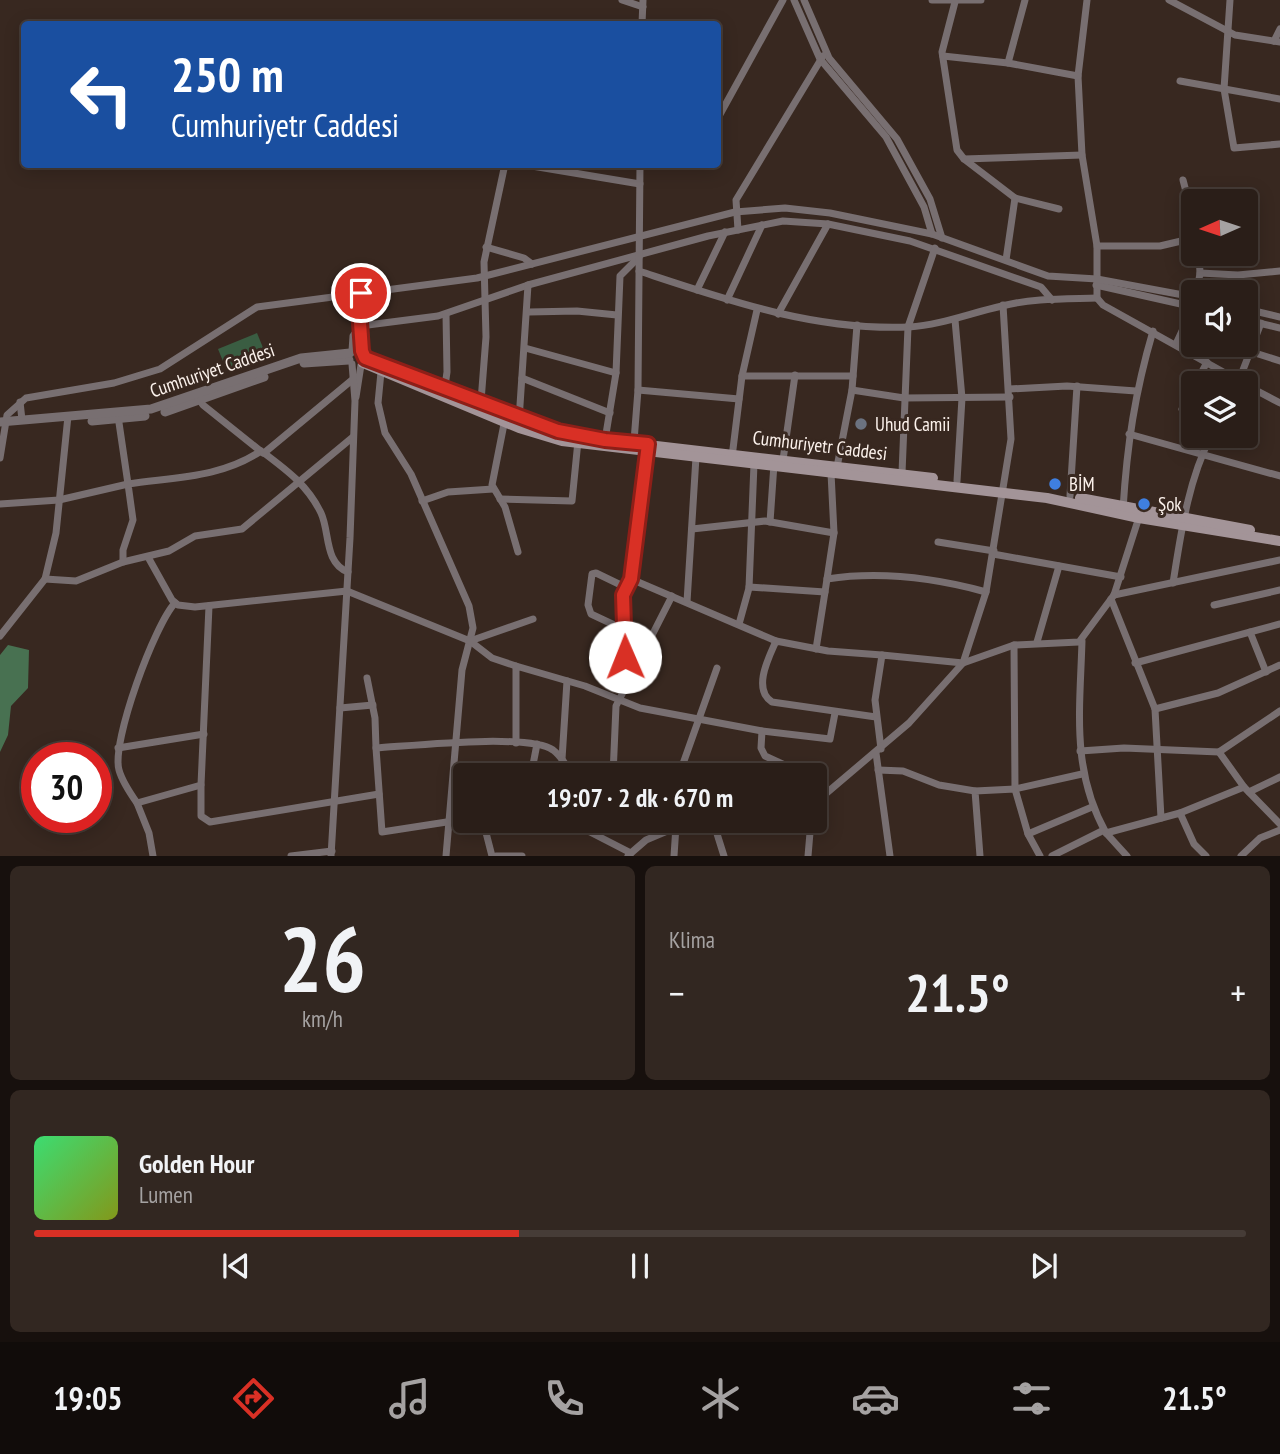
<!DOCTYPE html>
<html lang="tr">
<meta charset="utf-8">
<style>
:root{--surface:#2a1e18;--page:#322721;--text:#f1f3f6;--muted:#a5a2a2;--line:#463c37;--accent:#d93025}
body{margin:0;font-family:"PT Sans Narrow",sans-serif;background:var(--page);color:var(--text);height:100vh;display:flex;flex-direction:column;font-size:26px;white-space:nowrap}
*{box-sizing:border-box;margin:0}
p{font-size:23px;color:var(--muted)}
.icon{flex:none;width:38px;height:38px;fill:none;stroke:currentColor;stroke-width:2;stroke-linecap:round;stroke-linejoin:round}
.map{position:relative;height:856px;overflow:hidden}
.side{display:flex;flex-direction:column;gap:10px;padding:10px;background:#17100d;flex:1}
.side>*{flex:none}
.guide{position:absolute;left:21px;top:21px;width:700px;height:147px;border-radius:7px;box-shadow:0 4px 18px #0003,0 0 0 2px var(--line);background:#1a4fa0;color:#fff;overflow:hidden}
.needle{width:46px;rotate:267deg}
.buttons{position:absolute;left:1181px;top:189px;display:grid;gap:14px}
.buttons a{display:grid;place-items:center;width:77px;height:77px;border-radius:7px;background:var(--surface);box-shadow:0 4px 18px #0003,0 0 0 2px var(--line);font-size:35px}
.speed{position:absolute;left:21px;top:742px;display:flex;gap:14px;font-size:35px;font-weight:700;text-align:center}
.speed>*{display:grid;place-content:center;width:91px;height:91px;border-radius:50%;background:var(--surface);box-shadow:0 4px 18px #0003,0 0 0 2px var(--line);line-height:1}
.speed .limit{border:10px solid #d22;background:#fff;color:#111}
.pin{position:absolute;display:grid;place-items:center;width:60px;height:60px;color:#fff;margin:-30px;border:4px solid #fff;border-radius:50%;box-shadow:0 2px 7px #0007}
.me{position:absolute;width:77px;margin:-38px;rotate:359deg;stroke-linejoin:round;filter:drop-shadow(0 0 5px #0008)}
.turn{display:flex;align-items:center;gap:24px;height:147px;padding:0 35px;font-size:32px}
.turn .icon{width:91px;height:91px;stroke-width:2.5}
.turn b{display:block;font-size:49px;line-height:60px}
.big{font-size:52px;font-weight:700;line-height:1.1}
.side .widget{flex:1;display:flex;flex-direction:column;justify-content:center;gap:10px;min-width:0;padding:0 24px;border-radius:10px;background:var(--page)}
.side .dial{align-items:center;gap:0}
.dial b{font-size:91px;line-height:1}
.song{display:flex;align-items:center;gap:21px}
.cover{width:84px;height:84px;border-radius:10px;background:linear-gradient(135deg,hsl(140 70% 55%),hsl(70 70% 35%))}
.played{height:7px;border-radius:4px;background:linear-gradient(90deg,var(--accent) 40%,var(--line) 40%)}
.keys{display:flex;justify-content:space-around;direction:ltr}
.heat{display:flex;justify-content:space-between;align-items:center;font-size:38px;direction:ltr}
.side .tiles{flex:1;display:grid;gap:10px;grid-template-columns:1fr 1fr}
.widget:last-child{grid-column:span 2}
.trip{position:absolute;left:453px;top:763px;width:374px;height:70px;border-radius:7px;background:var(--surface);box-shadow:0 4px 18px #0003,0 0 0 2px var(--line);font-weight:700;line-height:70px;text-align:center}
.menu{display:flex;height:112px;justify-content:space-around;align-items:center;background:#110c0a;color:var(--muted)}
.menu .icon{width:49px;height:49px}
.menu .current{color:var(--accent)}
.menu b{font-size:32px;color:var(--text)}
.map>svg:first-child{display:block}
.green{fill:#3a5d42}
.forest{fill:#487151}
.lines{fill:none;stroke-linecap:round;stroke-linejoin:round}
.minor{stroke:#786f71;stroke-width:7}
.tertiary{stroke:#786f71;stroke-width:9}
.secondary{stroke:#a39498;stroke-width:10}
.route-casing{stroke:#8d1f18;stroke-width:18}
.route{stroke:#d93025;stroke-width:12}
.worship-dot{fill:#6b7280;stroke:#382820;stroke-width:2.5}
.shop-dot{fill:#3f7fe0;stroke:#382820;stroke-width:2.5}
.labels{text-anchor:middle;stroke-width:6;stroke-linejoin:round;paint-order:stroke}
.street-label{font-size:19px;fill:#fcf2ec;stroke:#382820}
.poi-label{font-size:19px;fill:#fcf2ec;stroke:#382820;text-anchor:start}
</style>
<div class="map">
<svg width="1280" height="856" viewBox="0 0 1280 856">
<rect width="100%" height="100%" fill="#382820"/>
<polygon class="green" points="257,333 266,355 227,371 218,349"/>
<polygon class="forest" points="8,645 29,650 28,688 11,706 8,735 0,752 0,655"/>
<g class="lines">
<g class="minor">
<polyline points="622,0 643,7"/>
<polyline points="794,0 820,59 886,137 924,207 932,234"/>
<polyline points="804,0 829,58 897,139 930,199 942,238"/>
<polyline points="932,0 981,0"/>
<polyline points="1087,0 1078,76 1082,155 1097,246 1097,298 1103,305 1243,383"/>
<polyline points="1169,0 1235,35 1280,42"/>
<polyline points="1230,0 1224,89 1234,148 1280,144"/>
<polyline points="955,2 942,52 957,150 964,159 1015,198 1059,209"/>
<polyline points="642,24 643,0"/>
<polyline points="1274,41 1280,29"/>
<polyline points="943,56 1008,63 1078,76"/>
<polyline points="1008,63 1025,0"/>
<polyline points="1180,81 1280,99"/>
<polyline points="718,118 783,0"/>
<polyline points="964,159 1082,155"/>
<polyline points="520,164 640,184"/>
<polyline points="1183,180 1194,222"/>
<polyline points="738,230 736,200 823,56"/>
<polyline points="1097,246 1160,246 1194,238"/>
<polyline points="486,247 524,258 532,264"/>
<polyline points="1199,254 1200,273"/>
<polyline points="1006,260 1015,198"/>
<path d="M639,271C727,300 814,331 909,327C941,325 970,313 1002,306C1032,298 1066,299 1097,298"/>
<polyline points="1096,285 1194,307"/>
<polyline points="697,290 725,232"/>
<polyline points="1197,292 1200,273 1238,275 1280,271"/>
<polyline points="358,294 362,351"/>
<polyline points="727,300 762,225"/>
<polyline points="1246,309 1280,317"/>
<polyline points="529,312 577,311 617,315"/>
<polyline points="778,314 828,224"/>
<polyline points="955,320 962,398 957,481"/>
<polyline points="1246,320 1280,328"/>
<polyline points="1176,344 1194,305"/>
<polyline points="525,348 616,373"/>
<polyline points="352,351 353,336 360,326 438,316 528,285 708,236 783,221 828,224 910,241 1041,287 1052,300"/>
<polyline points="1252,352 1280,361"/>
<polyline points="381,372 378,403 385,433 411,474 469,606 473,628 462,670 446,856"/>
<polyline points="742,376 853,376"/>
<polyline points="522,378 610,413"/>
<polyline points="1196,383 1207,362"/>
<polyline points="1238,383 1261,323"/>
<polyline points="1246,385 1280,403"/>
<polyline points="1009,389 1067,386 1136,391"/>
<polyline points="638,390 739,399"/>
<polyline points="852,390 904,398 1010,397"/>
<polyline points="444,393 447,372 446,314"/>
<polyline points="356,397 361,365"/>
<polyline points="198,398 203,405 263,453"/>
<polyline points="481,401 486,337 484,262 505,164"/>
<polyline points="20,402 22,420"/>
<polyline points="1182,409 1194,388"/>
<polyline points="505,419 492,485 505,507 518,552"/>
<polyline points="519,420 528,285"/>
<polyline points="1129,434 1280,476"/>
<polyline points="605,440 616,373 620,276 639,257"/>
<polyline points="634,441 638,390 640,164"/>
<polyline points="647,448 631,579 776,641"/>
<polyline points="732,457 742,376 757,310"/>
<polyline points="0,458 7,415 26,398 114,383 160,369 257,307 477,278 735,212 785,208 830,213 932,234 1048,276 1097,279 1194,297"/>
<polyline points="783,460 795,375"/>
<polyline points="902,473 908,327 935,248"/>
<polyline points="1070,496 1077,386"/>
<polyline points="500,499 572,501 578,441"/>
<polyline points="422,501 448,492 493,489"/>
<polyline points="0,504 59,500 128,484 118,416"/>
<path d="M1123,509C1127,445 1135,392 1153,331"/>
<polyline points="770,522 774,464"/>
<polyline points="692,529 765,521 834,533"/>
<polyline points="938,542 994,551"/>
<polyline points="993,554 1121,577"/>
<polyline points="148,557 172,600 178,605 195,607 347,591 470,641 492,658 516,666"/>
<path d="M123,562V550L133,520L128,484C176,477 220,478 261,451"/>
<path d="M348,572C324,563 330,532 321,513C308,486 288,471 264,453L352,380"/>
<polyline points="45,579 76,581 123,562 169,551 195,536 242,529 353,437"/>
<path d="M827,579C880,571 935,578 986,592"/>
<path d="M1173,583C1181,533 1188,481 1211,436"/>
<polyline points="626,585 623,595 624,671 628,682"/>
<polyline points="625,587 596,573 592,574 588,605 591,614 625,630"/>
<polyline points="749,587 825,592 816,649"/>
<polyline points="825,592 834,533 831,473 837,467 852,390 857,325"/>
<polyline points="1114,595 1280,560"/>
<polyline points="1111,599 1155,709 1161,818"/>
<polyline points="687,602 696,457"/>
<path d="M175,603C155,624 111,742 119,770C122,781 130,793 137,803L201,785L209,606"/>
<polyline points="1214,605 1280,590"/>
<polyline points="739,624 749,588 754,464"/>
<polyline points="1250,632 1266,672"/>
<polyline points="0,636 45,579 56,533 68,416"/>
<polyline points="470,641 533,619"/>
<path d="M1082,641C1080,710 1071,770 1106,833"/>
<polyline points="1037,642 1059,566"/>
<polyline points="1014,645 1015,789 1082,774"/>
<polyline points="1135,663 1280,624"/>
<polyline points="367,678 375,718 376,748"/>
<polyline points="340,708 373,705"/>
<polyline points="1155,709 1218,693 1280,665"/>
<path d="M876,717L772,702C752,689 769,657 776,641L828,651L882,655"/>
<polyline points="762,731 761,748 765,756 789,767 793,775"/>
<polyline points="516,743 516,666 585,686 640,708 762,731 830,739 835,713"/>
<polyline points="118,748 204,734"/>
<polyline points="881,749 875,700 882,655 963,663 1014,645 1079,642 1114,595 1140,514"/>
<polyline points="1080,751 1124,748 1219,752"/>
<polyline points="876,753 890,856"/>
<polyline points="562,759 567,681"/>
<polyline points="878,770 903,771 939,785 975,791"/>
<polyline points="531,775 537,744"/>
<polyline points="613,775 616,706 672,596"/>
<polyline points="679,775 717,668"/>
<polyline points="201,785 201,816 210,822 379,794"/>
<polyline points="1244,787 1219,752 1280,711"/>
<polyline points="1249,792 1280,777"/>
<polyline points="816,802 909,723 963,663 986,592 1011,439 1003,305"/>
<polyline points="137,803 149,833 153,856"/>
<polyline points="1180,813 1244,787 1280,824"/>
<path d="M466,819L382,832L376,748C410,746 528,733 553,750C561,756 567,766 572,775"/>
<polyline points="483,821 492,856"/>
<polyline points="558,821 590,832 631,853 628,856"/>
<polyline points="713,821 724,856"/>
<polyline points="1028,834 1092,807"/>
<polyline points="631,853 646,840 691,821"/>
<polyline points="291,856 332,851"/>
<polyline points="331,856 350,538 355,401 352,364"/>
<polyline points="496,856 522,856"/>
<polyline points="674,856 676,826"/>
<polyline points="808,856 811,821"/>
<polyline points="980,856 975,791 1015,789 1028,834 1040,856"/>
<polyline points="1052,856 1104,830"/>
<polyline points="1127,856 1106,833 1180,813 1194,844 1206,856"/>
<polyline points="1241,856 1260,838 1280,830"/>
</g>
<g class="tertiary">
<polyline points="304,363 349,360"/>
<polyline points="165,412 264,377"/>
<polyline points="92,421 145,416"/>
<polyline points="0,422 151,409 301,358 350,353"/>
</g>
<g class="secondary">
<polyline points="365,358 541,425 605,440 933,478"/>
<polyline points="363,363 519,428 562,441 1047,498 1139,518 1280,541"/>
<polyline points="1080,498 1250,530"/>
</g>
</g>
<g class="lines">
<defs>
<polyline id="route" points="361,293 358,294 362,351 365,358 558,431 605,440 648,444 631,579 623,595 625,657"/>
</defs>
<use href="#route" class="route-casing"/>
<use href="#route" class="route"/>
</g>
<circle class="worship-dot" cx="861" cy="424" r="7"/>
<g class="shop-dot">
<circle cx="1055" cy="484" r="7"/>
<circle cx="1144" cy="504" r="7"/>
</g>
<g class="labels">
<g class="street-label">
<text transform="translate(212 370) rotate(-19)" y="7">Cumhuriyet Caddesi</text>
<text transform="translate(820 445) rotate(7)" y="7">Cumhuriyetr Caddesi</text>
</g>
<g class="poi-label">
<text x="875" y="431">Uhud Camii</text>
<text x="1069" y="491">BİM</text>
<text x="1158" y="511">Şok</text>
</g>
</g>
</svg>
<div class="buttons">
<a><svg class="needle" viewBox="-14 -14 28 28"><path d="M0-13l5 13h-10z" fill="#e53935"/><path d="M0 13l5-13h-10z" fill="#a5a2a2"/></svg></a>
<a><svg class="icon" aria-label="sound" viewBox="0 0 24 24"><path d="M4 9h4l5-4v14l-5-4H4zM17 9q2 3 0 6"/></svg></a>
<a><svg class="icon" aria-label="layers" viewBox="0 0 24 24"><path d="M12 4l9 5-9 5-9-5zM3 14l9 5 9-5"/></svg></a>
</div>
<div class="speed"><div class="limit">30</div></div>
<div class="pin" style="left:361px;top:293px;background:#d93025"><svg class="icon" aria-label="arrive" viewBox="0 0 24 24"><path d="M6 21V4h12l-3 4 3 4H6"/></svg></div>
<svg class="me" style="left:625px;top:657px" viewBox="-20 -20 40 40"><circle r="19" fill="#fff"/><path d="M0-13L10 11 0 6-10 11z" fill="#d93025"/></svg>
<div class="trip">19:07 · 2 dk · 670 m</div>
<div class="guide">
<div class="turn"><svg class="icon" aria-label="left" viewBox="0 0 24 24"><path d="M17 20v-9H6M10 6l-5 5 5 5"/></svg><div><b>250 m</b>Cumhuriyetr Caddesi</div></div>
</div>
</div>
<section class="side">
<div class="tiles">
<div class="widget dial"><b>26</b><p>km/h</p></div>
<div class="widget"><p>Klima</p>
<div class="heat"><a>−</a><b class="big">21.5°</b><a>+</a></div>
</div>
<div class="widget">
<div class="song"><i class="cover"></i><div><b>Golden Hour</b><p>Lumen</p></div></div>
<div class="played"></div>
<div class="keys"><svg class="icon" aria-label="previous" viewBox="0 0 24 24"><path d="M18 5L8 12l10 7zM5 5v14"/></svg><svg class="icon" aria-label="pause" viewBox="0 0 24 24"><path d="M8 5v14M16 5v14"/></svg><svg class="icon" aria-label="next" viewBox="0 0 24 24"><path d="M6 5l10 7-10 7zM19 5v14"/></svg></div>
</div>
</div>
</section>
<nav class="menu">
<b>19:05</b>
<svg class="icon current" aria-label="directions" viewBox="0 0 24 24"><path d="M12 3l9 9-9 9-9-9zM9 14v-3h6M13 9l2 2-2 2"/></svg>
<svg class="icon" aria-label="music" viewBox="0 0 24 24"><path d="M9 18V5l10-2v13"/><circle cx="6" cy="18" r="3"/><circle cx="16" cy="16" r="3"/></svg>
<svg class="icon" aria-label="phone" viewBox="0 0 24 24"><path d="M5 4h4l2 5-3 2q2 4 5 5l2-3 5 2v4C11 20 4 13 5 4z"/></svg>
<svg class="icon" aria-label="climate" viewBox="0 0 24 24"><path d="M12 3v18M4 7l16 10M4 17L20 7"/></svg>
<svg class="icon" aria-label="car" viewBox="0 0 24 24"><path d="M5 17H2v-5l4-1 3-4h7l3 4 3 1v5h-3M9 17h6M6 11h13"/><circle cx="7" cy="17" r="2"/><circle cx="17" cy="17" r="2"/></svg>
<svg class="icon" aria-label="filters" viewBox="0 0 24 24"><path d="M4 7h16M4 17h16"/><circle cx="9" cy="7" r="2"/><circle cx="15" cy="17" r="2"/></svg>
<b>21.5°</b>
</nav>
